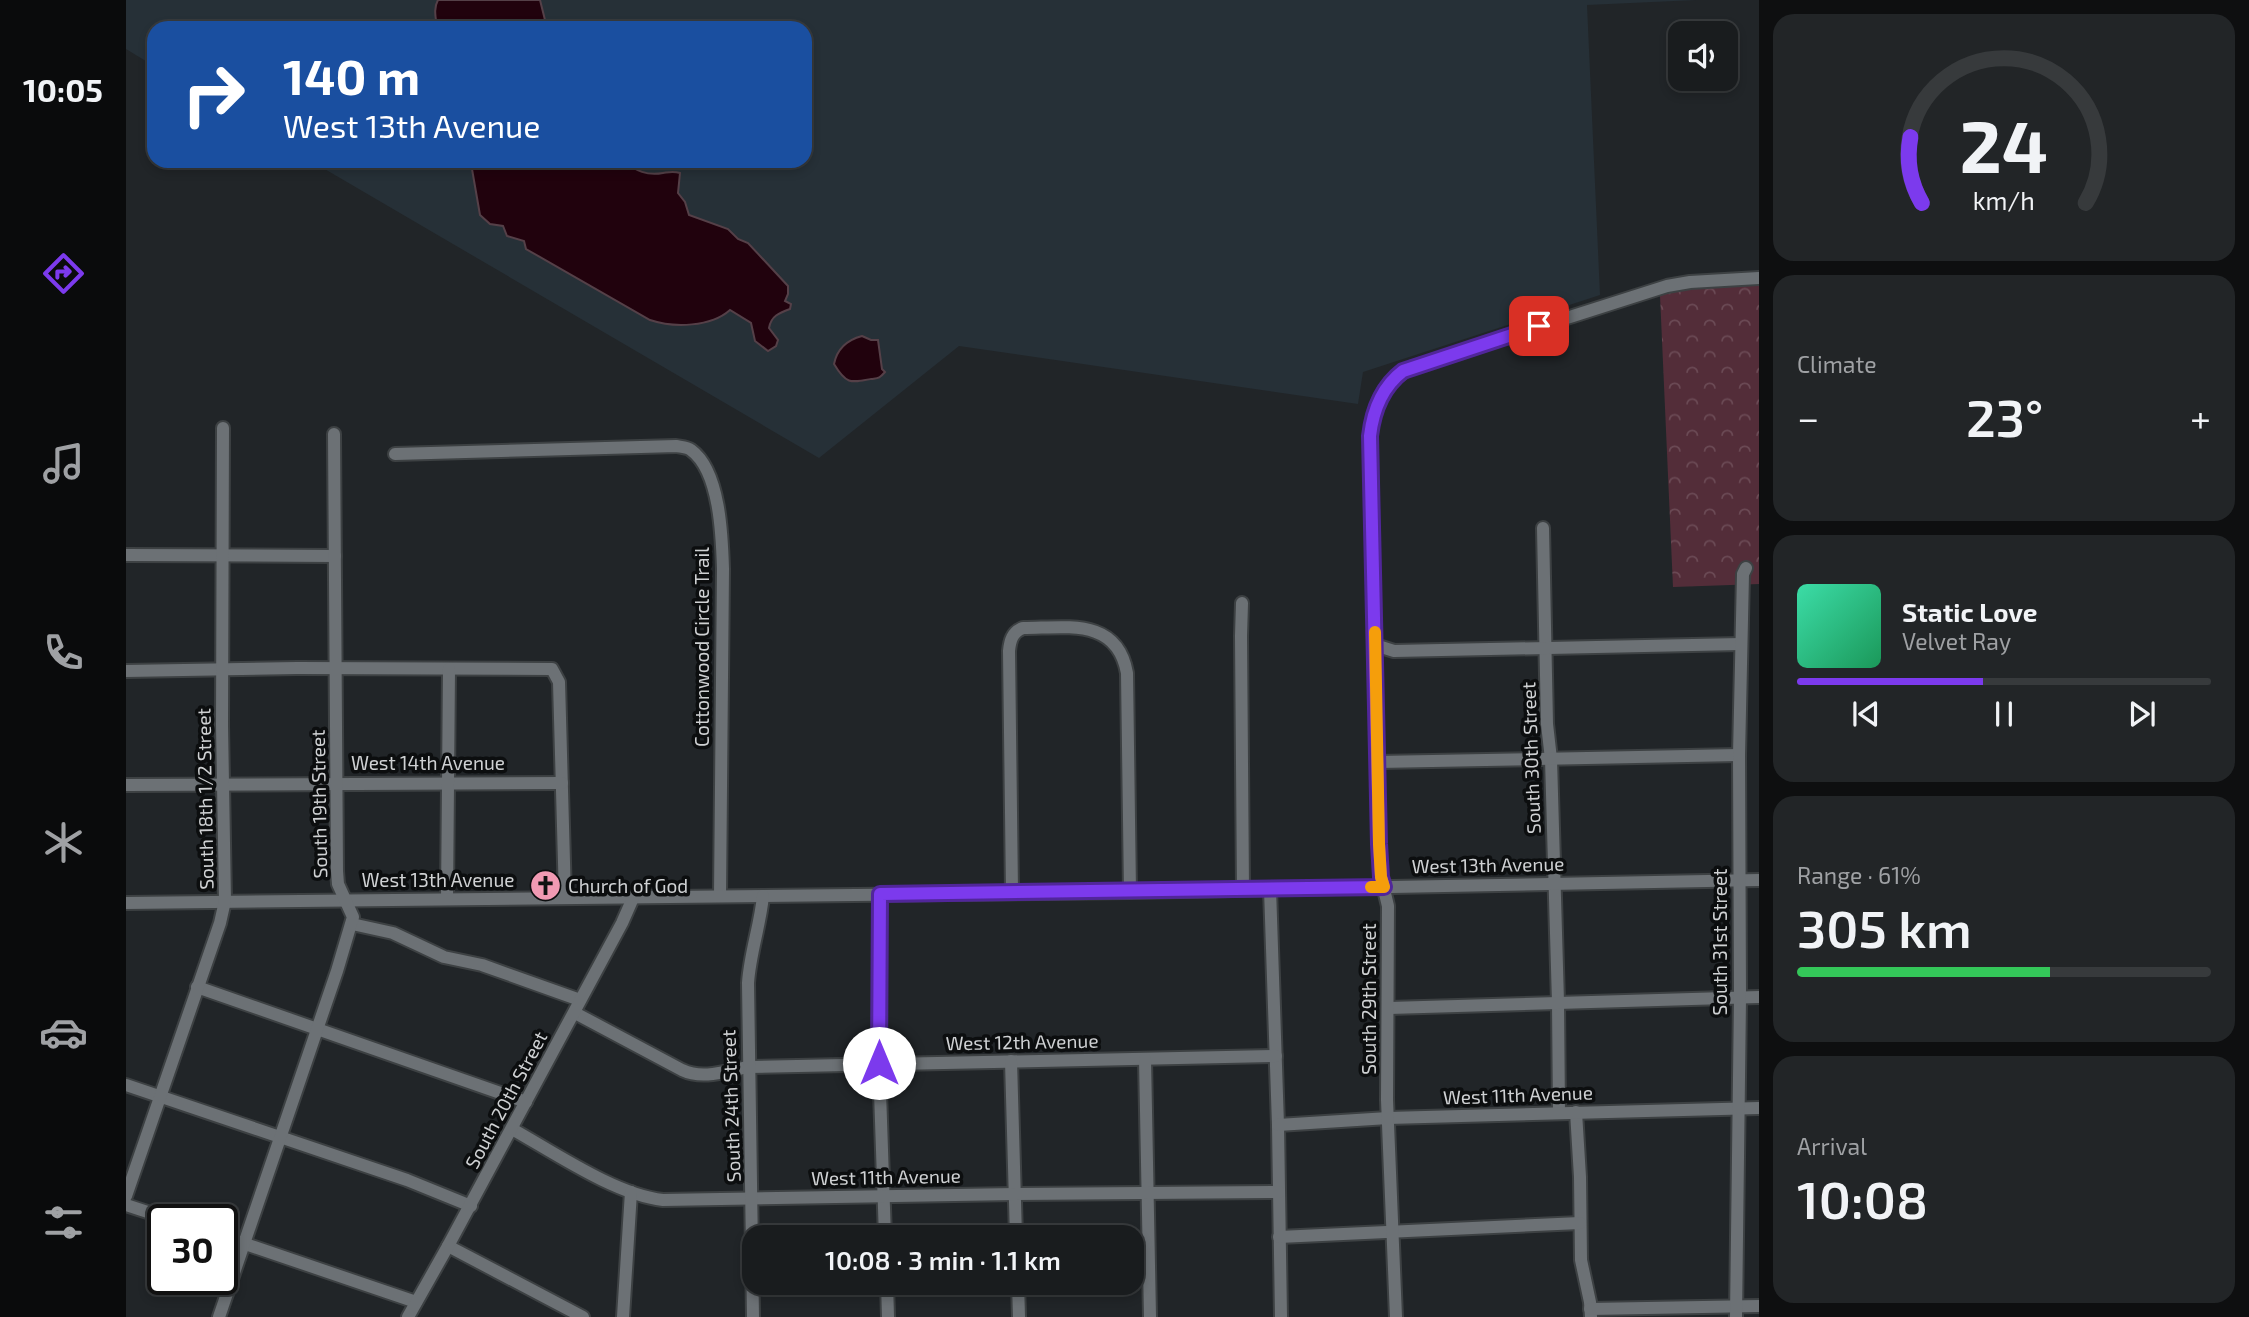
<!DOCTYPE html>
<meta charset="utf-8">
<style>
:root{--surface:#191c1e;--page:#222527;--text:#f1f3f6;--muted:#9fa1a4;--line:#373a3c;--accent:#7c3aed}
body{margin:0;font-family:"Exo 2",sans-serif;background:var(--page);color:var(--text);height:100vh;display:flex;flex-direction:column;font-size:26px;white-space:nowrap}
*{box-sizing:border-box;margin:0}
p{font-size:23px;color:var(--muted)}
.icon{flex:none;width:38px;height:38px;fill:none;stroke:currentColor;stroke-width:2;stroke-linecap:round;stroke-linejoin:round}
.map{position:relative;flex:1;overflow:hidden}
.drawer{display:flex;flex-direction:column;gap:14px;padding:14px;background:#0e0f10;width:490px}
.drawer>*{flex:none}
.banner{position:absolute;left:21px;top:21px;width:665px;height:147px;border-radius:21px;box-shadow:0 4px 10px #0003,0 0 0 2px var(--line);background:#1a4fa0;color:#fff;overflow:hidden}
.controls{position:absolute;left:1542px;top:21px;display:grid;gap:14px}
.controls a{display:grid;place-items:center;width:70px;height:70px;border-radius:14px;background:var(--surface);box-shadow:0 4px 10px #0003,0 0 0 2px var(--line);font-size:35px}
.speed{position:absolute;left:21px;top:1204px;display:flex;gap:14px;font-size:35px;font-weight:700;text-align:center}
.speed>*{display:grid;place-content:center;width:91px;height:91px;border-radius:50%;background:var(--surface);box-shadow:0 4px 10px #0003,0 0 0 2px var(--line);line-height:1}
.speed .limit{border:4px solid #111;border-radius:10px;background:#fff;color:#111}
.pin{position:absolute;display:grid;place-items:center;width:60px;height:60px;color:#fff;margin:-30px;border-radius:14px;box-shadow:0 4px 10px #0006}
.me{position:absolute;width:77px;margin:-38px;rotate:0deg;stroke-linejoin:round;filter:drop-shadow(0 0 5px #0008)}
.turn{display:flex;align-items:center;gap:24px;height:147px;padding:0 21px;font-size:32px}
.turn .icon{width:91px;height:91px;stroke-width:2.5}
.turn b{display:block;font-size:49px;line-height:60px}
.big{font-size:52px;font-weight:600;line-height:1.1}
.drawer .widget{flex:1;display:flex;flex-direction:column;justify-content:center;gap:10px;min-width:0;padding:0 24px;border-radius:21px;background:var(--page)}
.drawer .dial{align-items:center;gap:0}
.dial svg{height:182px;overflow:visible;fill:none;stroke:var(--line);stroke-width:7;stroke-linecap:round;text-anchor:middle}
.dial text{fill:var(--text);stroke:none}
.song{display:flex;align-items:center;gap:21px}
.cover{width:84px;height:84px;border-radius:10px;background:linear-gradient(135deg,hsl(160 70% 55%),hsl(150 70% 35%))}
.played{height:7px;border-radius:4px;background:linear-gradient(90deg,var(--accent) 45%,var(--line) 45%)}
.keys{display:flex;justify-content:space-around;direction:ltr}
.heat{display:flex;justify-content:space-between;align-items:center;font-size:38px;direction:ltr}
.charge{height:10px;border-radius:5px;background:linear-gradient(90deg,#34c759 61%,var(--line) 0)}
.trip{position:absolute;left:616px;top:1225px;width:402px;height:70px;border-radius:21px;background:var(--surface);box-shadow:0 4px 10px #0003,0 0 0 2px var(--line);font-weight:600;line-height:70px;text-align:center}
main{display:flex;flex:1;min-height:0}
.tabs{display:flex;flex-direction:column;width:126px;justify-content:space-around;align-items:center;background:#0a0b0c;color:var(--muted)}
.tabs .icon{width:49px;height:49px}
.tabs .selected{color:var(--accent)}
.tabs b{font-size:32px;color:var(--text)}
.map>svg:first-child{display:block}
.built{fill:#263037}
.forest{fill:url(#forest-crowns)}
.water{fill:#21020d;stroke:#554048;stroke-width:2}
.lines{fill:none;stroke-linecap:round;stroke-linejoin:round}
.minor-casing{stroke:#3d4143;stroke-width:16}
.minor{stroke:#6c7175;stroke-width:12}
.route-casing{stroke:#51269a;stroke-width:18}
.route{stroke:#7c3aed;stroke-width:12}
.slow{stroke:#f59e0b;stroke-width:12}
.labels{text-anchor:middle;stroke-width:7;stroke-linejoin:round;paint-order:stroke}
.street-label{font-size:19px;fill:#cfd1d3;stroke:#0c0e0f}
.poi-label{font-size:19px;fill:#cfd1d3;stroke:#0c0e0f;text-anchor:start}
</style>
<main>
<nav class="tabs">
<b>10:05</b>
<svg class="icon selected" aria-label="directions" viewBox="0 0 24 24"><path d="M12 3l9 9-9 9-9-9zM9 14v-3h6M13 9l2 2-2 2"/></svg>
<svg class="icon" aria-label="music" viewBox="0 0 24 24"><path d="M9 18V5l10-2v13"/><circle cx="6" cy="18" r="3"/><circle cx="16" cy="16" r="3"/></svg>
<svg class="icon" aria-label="phone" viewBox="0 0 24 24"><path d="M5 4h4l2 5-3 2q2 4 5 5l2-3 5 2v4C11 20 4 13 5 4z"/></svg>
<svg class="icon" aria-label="climate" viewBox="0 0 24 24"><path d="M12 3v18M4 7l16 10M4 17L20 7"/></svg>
<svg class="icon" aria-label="car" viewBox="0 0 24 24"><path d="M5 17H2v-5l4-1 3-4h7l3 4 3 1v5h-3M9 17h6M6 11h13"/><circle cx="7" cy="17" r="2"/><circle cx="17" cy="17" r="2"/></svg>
<svg class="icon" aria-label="filters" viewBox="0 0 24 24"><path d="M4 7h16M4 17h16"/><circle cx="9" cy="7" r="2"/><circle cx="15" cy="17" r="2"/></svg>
</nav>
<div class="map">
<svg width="1633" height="1317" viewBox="0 0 1633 1317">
<defs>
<pattern id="forest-crowns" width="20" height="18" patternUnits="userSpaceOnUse" patternTransform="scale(1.75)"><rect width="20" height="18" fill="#532d39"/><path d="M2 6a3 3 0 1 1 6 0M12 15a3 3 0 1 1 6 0" fill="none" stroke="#6b4a55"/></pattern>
</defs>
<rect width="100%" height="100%" fill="#212528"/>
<polygon class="built" points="0,0 1570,0 1461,5 1474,295 1237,372 1232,404 833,346 693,458 185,161 679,161 679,28 28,28 28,66 0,49"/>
<polygon class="forest" points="1633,284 1633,584 1547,587 1534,295 1548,289"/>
<g class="water">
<path d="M312,0H414L421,28H311C310,18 307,9 312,0Z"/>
<path d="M343,161H498C510,171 521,176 537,173C544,172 547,171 554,173L552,193L559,202L563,215L602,229L612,239L622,243L662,286V294L659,301L665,304L664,309C653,313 645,316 643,328L652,340L650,346L642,351L629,341L625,323L604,310C585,327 548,328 524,320L400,249L398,241L381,236L377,226L364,224L354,215L346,169Z"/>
<path d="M736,336L745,340H752L756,369L759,372C753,379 752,378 745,379C724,383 720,384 708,364C711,349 721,340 736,336Z"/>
</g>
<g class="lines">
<defs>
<g id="minor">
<path d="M269,454L550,446C555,447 561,447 565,450C594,471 596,536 597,569L594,896"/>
<polyline points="1417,528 1421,724 1425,759 1432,1002 1433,1112"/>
<polyline points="0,555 209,556"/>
<polyline points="1116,603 1115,636 1117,890"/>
<polyline points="1249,645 1268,651 1615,644"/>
<polyline points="0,671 171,668 426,669 433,682 439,898"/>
<polyline points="1252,762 1613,755"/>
<polyline points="0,785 436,783"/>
<polyline points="1144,889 1152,1125 1155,1317"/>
<path d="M886,892L883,651C884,641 886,632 897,628C940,628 991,617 1001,673L1004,892"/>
<polyline points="754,894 753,1063 759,1237"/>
<polyline points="321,899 323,669"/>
<polyline points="0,903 1004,892 1633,880"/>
<polyline points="226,924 267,933 318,957 356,965 454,1000"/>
<polyline points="71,987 400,1102"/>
<polyline points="1263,1008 1633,997"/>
<path d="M449,1013L556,1070C577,1080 600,1071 622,1067L1150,1056"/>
<polyline points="1019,1059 1024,1317"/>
<polyline points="885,1061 890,1237"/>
<polyline points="0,1085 281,1180 345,1206"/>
<polyline points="1450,1112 1454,1177 1455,1260 1464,1302 1465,1317"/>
<polyline points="1152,1125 1262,1118 1633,1108"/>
<path d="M386,1129C429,1153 490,1195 537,1200L889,1194L1153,1192"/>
<polyline points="0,1196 94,923 99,901 96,725 97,428"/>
<polyline points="0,1205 46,1220"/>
<polyline points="96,1236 290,1302"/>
<polyline points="1153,1237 1454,1223"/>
<polyline points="322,1246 457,1317"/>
<polyline points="761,1283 762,1317"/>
<polyline points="892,1283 893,1317"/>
<polyline points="1464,1309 1633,1306"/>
<polyline points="93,1317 211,971 227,917 212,884 211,871 208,434"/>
<polyline points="282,1317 322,1246 496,923 507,898"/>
<polyline points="497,1317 505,1192"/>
<path d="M627,1317L622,983C624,953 634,926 637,896"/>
<path d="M1270,1317L1261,1100L1262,906L1255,877L1253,844L1244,436C1247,406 1258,379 1287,367L1541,286L1564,282L1633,278"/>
<polyline points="1610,1317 1614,998 1613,755 1617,574 1620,568"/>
</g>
</defs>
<use href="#minor" class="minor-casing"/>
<use href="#minor" class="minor"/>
</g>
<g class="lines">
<defs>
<path id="route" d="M753,1063L754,894L1258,887L1255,877L1253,844L1244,436C1247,410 1256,387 1277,371L1413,326"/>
</defs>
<use href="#route" class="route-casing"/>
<use href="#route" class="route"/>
<polyline class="slow" points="1245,887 1258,887 1255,877 1253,844 1249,632"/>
</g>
<defs>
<symbol id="church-disc" viewBox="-11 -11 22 22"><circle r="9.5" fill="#f19ab3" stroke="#0c0e0f"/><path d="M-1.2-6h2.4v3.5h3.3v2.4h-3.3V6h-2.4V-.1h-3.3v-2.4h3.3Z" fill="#111"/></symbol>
</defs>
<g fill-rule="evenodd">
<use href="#church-disc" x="402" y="868" width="35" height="35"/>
</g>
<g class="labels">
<g class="street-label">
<text transform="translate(576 647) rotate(-90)" y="7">Cottonwood Circle Trail</text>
<text transform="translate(1405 758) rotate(-92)" y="7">South 30th Street</text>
<text x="302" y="770">West 14th Avenue</text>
<text transform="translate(79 799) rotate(-91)" y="7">South 18th 1/2 Street</text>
<text transform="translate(193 804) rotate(-91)" y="7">South 19th Street</text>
<text transform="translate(1362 865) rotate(-1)" y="7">West 13th Avenue</text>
<text x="312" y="887">West 13th Avenue</text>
<text transform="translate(1594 942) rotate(-90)" y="7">South 31st Street</text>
<text transform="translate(1243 999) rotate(-90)" y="7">South 29th Street</text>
<text transform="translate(896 1042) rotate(-1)" y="7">West 12th Avenue</text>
<text transform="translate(1392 1095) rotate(-2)" y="7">West 11th Avenue</text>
<text transform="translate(380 1100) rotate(-62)" y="7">South 20th Street</text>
<text transform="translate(605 1106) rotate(-92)" y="7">South 24th Street</text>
<text transform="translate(760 1177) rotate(-1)" y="7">West 11th Avenue</text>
</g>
<g class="poi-label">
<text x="442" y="893">Church of God</text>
</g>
</g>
</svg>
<div class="controls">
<a><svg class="icon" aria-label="sound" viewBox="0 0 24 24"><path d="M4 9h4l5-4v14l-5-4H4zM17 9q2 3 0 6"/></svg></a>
</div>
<div class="speed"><div class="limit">30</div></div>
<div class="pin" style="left:1413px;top:326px;background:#d93025"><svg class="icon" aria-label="arrive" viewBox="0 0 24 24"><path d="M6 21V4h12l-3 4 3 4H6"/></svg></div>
<svg class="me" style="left:753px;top:1063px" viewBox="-20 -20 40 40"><circle r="19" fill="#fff"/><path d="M0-13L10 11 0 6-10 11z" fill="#7c3aed"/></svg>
<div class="trip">10:08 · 3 min · 1.1 km</div>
<div class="banner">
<div class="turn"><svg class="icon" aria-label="right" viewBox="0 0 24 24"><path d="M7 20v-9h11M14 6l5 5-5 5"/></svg><div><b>140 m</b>West 13th Avenue</div></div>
</div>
</div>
<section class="drawer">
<div class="widget dial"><svg viewBox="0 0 100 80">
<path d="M14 69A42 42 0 1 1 86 69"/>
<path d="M14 69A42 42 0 0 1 9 40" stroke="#7c3aed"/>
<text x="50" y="56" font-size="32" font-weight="700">24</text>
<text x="50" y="72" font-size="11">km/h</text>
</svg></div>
<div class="widget"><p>Climate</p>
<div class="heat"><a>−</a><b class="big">23°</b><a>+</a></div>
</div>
<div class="widget">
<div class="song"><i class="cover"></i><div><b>Static Love</b><p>Velvet Ray</p></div></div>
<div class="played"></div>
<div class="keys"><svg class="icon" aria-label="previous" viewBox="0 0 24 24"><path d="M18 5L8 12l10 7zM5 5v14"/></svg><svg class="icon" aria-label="pause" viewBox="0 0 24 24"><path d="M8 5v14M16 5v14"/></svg><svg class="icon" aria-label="next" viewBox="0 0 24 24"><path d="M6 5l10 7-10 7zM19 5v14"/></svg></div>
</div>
<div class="widget"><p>Range · 61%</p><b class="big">305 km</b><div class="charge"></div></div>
<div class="widget"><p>Arrival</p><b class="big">10:08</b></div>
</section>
</main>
